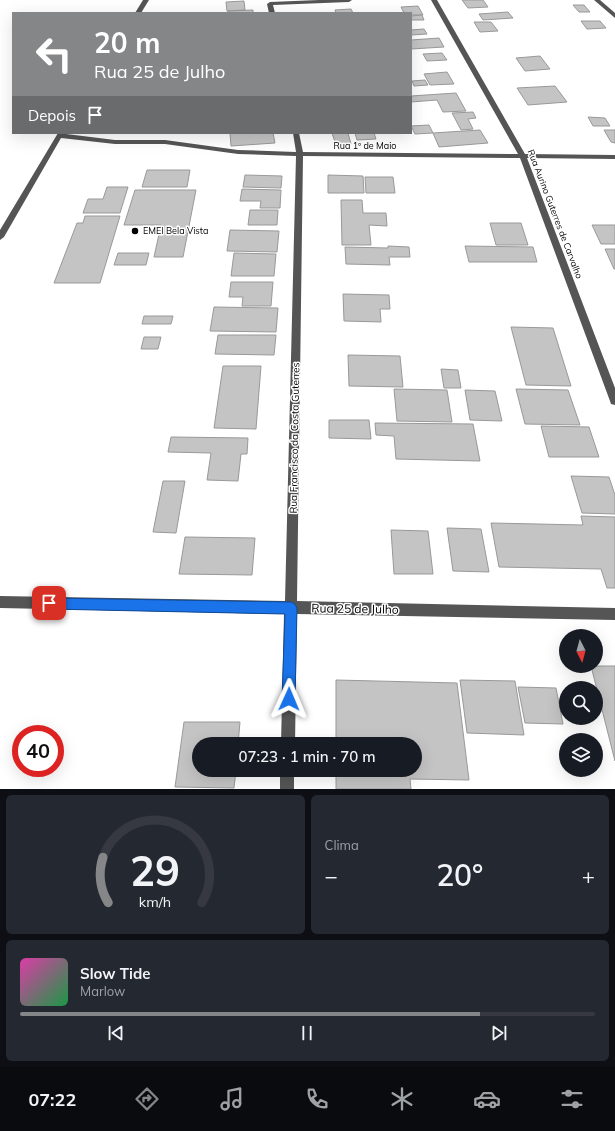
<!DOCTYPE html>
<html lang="pt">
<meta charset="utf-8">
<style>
:root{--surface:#171b24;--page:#242831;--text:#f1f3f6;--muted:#9ea1a6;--line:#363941;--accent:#858687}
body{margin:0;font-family:Mulish,sans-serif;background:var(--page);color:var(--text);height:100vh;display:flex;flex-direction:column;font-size:15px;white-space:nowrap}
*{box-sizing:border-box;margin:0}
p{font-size:13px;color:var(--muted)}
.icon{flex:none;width:22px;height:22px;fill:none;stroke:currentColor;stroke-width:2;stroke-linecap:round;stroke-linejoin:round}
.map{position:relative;height:789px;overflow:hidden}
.sheet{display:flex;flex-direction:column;gap:6px;padding:6px;background:#0d0f14;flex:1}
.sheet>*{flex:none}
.hud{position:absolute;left:12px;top:12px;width:400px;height:122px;border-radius:0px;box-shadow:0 4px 16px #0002;background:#858687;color:#fff;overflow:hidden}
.needle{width:26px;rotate:174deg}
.buttons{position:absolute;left:559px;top:629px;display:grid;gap:8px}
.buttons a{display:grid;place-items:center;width:44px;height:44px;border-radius:50%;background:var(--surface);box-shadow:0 4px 16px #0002;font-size:20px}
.speed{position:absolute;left:12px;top:725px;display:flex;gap:8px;font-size:20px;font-weight:700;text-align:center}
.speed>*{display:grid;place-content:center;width:52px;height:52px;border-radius:50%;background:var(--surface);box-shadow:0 4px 16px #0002;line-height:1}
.speed .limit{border:6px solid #d22;background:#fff;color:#111}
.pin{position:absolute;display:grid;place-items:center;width:34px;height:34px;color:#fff;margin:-17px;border-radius:8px;box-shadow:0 2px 6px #0006}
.me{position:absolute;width:44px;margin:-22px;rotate:1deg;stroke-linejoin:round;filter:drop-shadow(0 0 3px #0008)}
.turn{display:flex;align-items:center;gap:14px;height:84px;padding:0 16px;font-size:18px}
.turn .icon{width:52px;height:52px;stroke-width:2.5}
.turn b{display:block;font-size:28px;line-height:34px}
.then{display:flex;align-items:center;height:38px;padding:0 16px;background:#0003;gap:8px;font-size:15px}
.big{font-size:30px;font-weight:600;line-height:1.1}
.sheet .widget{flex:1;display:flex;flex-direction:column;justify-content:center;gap:6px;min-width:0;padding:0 14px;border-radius:6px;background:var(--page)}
.sheet .dial{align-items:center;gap:0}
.dial svg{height:104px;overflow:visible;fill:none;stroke:var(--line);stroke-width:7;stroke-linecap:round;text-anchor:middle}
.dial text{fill:var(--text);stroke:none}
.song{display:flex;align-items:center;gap:12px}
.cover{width:48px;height:48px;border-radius:6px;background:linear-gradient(135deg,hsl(320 70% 55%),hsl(140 70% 35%))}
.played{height:4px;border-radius:2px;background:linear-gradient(90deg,var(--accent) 80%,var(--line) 80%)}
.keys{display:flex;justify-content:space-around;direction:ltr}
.heat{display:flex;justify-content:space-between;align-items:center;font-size:22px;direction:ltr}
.sheet .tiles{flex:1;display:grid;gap:6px;grid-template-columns:1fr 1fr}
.widget:last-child{grid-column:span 2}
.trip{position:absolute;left:192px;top:737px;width:230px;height:40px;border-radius:20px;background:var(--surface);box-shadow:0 4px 16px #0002;font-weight:600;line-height:40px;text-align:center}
.menu{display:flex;height:64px;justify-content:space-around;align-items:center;background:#090b0e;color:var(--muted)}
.menu .icon{width:28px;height:28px}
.menu .current{color:var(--accent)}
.menu b{font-size:18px;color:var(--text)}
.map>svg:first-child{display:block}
.building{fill:#c4c4c4;stroke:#999}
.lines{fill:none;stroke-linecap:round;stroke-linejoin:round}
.minor{fill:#555;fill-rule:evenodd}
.route{fill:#1a73e8;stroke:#114b97}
.poi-dot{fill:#000;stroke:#fff;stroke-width:1.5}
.labels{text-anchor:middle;stroke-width:3;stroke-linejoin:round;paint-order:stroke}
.far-street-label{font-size:9px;fill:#000;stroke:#fff}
.far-poi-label{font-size:9px;fill:#000;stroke:#fff;text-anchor:start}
.street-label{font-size:10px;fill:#000;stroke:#fff}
.near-street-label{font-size:12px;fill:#000;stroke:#fff}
</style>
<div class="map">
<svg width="615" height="789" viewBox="0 0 615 789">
<rect width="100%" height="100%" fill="#fff"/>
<g class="building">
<polygon points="462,0 483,0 488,7 468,8"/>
<polygon points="244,1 245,10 227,11 226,2"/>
<polygon points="573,5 584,5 590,12 579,12"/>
<polygon points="418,6 423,15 411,15 411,13 404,13 401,7"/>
<polygon points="351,9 353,13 336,13 335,10"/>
<polygon points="253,10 253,13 228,13 228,11"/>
<polygon points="508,12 513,18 483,20 479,14"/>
<polygon points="422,15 424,20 411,20 411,16"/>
<polygon points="581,21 600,21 606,28 587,29"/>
<polygon points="474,22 491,22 498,31 480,32"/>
<polygon points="424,29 427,34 411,35 411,30"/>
<polygon points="439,38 444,47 411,49 411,40"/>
<polygon points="442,53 447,60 427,61 423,54"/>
<polygon points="540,56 550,69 525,71 516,58"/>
<polygon points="447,72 454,84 430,85 424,74"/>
<polygon points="425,80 428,85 414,86 412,81"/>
<polygon points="555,86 567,102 528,105 517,88"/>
<polygon points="456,93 466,111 443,112 437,100 411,102 411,96"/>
<polygon points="473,112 476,118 468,119 473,129 461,130 452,113"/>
<polygon points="588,117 605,118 610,126 593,126"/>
<polygon points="429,125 433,133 415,134 411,126"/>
<polygon points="480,130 488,143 439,147 433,133"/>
<polygon points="604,130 615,130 615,143 611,142"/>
<polygon points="230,133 273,133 275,143 231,146"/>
<polygon points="332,133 348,133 351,144 336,145"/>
<polygon points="355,133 374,133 376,139 357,140"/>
<polygon points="147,170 190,170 187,187 142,187"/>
<polygon points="245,175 282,176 281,188 243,187"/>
<polygon points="328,175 363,176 364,193 328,193"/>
<polygon points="365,177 393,177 395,193 366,193"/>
<polygon points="107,187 128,187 120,213 83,213 88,199 103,199"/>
<polygon points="242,189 281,190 280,208 260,208 261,201 240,201"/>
<polygon points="135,190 196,190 183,257 154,257 161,225 124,225"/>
<polygon points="341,200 362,200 363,213 386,213 387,226 369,225 371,245 342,245"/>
<polygon points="250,210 278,210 277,225 248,225"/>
<polygon points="85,216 120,216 100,283 54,283 77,223 83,223"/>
<polygon points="490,223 521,223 528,245 496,245"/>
<polygon points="592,225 615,225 615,244 601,244"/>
<polygon points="230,230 279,231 277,252 227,251"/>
<polygon points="388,246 409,247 410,257 389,257 390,265 346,264 345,247 388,248"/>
<polygon points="465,246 533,247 537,262 469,262"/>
<polygon points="605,249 615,249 615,269 614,269"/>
<polygon points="118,253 149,253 146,265 114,265"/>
<polygon points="234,253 276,254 274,276 231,276"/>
<polygon points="231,282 273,282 271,306 242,306 243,297 229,297"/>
<polygon points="343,294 389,295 390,309 380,309 381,322 344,321"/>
<polygon points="214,307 278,308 276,332 210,331"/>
<polygon points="144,316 173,316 171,324 142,324"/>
<polygon points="511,327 553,328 571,386 526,385"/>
<polygon points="218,335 276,335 274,355 215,354"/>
<polygon points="144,337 161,337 158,349 141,349"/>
<polygon points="348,355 400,356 403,387 349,386"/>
<polygon points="223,366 261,366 256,429 214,428"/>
<polygon points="441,369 458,370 461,388 444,388"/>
<polygon points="394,389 447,390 452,422 397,421"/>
<polygon points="516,389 568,390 580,425 525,424"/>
<polygon points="465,390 495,391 502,421 470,420"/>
<polygon points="329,420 369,420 371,439 329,438"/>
<polygon points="375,423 473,424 480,461 396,459 394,436 376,435"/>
<polygon points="541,426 589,427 599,457 549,457"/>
<polygon points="171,437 248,438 247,454 241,454 238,481 207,480 211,453 168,452"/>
<polygon points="571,476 609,477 615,495 615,514 582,513"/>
<polygon points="163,481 185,481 176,533 153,532"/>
<polygon points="581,516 615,517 615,588 607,588 601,569 499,567 491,523 583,525"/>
<polygon points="447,528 481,529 489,572 453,571"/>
<polygon points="391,530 428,531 433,574 394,574"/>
<polygon points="185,537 255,538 252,575 179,574"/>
<polygon points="591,666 615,666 615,761"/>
<polygon points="336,680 457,683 469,780 410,779 411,789 336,789 336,770 415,770 415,744 336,744"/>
<polygon points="460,680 515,681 524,735 467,733"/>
<polygon points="518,687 556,688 563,724 525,723"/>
<polygon points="184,722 240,722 238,744 199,744 199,770 236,770 234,788 175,787"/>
</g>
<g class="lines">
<g class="minor">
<polygon points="143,0 149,0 141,13 135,13"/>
<polygon points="319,0 352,0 349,2 273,5 275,13 269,13 267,4 270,2"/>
<polygon points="431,0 437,0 525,154 615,155 615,159 527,158 615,388 615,405 611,404 610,401 520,158 303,156 297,601 615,608 615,620 297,614 295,744 281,744 284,614 0,608 0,596 285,601 296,156 238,154 165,144 115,144 61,138 4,237 0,240 0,230 58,133 115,140 165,140 238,150 296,152 293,133 299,133 303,152 518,154"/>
<polygon points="594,0 600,0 615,13 615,18"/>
<rect x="280" y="770" width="14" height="19"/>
</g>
</g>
<polygon class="route" points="49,598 291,602 295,604 297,608 295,699 293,703 289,705 284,703 282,699 285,614 49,609 45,607 44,603 45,599"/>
<circle class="poi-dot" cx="135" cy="231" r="4"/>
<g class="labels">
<g class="far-street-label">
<text x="365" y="149">Rua 1º de Maio</text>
<text transform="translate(555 214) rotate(69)" y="3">Rua Aurino Guterres de Carvalho</text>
</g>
<g class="far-poi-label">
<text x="143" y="234">EMEI Bela Vista</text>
</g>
<g class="street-label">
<text transform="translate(294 438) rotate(-89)" y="4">Rua Francisco da Costa Guterres</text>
</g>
<g class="near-street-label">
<text transform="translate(355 609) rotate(1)" y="4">Rua 25 de Julho</text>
</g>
</g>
</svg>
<div class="buttons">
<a><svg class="needle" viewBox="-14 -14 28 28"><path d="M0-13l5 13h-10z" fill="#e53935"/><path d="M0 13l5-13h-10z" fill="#9ea1a6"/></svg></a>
<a><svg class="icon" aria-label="search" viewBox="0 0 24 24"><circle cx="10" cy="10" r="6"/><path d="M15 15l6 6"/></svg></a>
<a><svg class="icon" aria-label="layers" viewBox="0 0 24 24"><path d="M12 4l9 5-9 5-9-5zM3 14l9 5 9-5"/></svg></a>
</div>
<div class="speed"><div class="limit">40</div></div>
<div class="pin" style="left:49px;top:603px;background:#d93025"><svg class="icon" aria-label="arrive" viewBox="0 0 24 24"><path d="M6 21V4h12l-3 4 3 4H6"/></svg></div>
<svg class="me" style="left:289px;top:699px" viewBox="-20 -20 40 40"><path d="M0-17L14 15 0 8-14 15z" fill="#1a73e8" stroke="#fff" stroke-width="4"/></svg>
<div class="trip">07:23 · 1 min · 70 m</div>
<div class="hud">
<div class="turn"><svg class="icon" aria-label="left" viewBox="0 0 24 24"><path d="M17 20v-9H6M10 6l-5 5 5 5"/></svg><div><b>20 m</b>Rua 25 de Julho</div></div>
<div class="then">Depois<svg class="icon" aria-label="arrive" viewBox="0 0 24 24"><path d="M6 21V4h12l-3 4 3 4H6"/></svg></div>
</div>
</div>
<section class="sheet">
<div class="tiles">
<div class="widget dial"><svg viewBox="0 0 100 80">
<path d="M14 69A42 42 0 1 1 86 69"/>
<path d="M14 69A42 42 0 0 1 10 34" stroke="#858687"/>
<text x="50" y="56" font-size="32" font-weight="700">29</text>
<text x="50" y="72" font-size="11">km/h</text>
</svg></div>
<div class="widget"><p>Clima</p>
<div class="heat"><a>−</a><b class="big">20°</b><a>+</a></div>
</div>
<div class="widget">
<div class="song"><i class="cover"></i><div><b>Slow Tide</b><p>Marlow</p></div></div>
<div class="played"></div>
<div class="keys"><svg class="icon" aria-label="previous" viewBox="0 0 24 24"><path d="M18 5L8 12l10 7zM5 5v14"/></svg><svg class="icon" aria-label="pause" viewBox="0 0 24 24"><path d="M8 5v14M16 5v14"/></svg><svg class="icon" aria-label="next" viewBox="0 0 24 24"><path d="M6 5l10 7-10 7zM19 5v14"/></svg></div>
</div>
</div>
</section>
<nav class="menu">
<b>07:22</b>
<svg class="icon current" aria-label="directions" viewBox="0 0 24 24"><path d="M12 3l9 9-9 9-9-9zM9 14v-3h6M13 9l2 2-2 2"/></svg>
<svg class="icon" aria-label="music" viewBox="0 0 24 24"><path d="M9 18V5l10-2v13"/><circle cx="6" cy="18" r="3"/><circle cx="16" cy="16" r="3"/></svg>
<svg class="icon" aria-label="phone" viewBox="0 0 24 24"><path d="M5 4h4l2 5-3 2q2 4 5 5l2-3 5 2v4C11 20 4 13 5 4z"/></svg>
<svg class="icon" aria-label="climate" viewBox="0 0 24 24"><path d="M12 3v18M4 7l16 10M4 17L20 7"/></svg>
<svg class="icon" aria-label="car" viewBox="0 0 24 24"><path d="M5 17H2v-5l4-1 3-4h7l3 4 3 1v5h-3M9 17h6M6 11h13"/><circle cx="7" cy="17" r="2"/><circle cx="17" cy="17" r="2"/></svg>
<svg class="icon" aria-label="filters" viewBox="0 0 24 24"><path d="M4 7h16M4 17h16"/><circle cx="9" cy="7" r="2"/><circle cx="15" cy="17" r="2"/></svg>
</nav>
